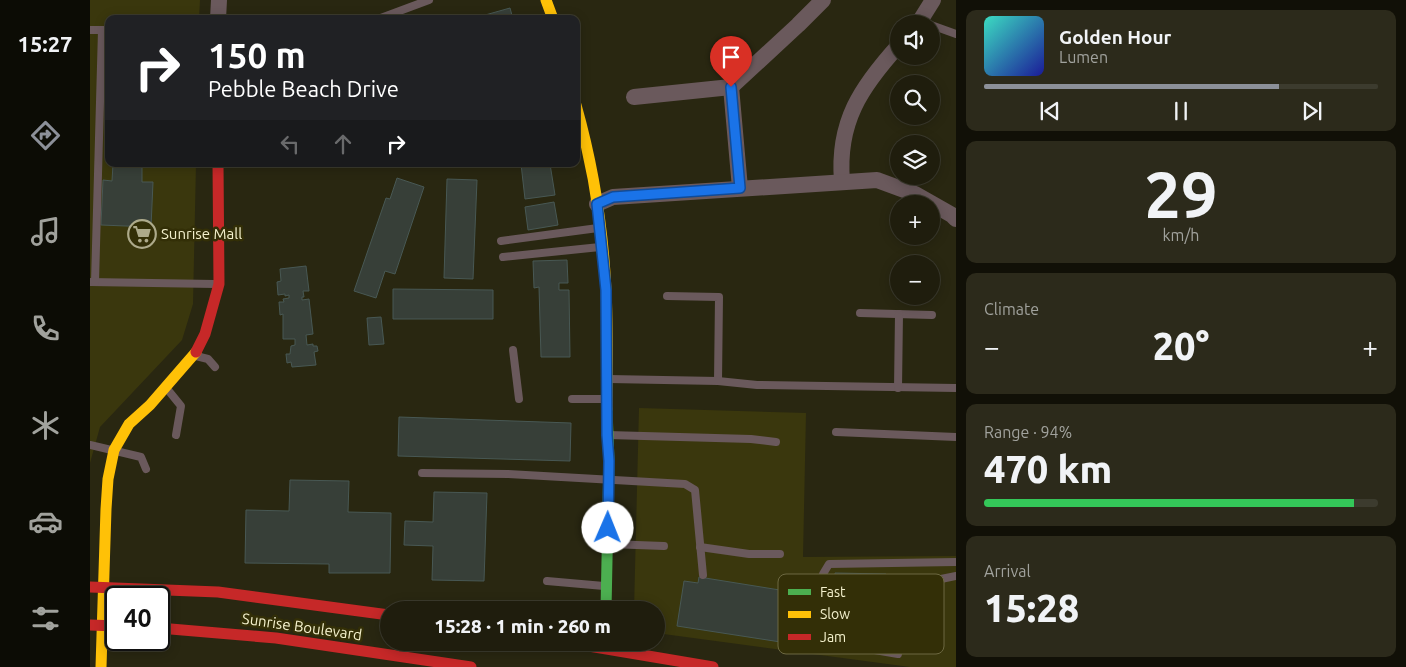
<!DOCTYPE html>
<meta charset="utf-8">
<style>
:root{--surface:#1f1d0d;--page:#2c2a1b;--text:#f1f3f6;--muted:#a1a29d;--line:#3c3b2e;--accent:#8c9099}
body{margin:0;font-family:Ubuntu,sans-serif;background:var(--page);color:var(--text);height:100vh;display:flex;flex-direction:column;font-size:19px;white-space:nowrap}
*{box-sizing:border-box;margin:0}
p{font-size:16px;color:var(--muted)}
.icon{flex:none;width:28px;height:28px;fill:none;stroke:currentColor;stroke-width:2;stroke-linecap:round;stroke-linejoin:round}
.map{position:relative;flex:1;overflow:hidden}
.details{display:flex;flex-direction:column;gap:10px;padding:10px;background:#111007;width:450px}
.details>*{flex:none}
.banner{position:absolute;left:15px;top:15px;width:475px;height:152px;border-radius:10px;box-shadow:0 2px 12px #0003,0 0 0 1px var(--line);background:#202124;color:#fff;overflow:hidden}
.controls{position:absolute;left:800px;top:15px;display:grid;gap:10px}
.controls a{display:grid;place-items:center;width:50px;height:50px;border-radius:50%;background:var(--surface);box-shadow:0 2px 12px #0003,0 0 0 1px var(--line);font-size:25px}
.speed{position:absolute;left:15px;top:586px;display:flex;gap:10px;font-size:25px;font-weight:700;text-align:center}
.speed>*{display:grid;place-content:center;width:65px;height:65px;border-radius:50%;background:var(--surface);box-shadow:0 2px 12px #0003,0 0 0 1px var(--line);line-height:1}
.speed .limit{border:2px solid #111;border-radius:8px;background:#fff;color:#111}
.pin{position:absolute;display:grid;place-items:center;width:42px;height:42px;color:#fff;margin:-51px -21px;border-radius:50% 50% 50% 0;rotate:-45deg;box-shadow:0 0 5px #0007}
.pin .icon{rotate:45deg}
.me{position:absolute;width:55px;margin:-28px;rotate:1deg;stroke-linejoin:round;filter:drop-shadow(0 0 4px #0008)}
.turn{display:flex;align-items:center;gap:18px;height:105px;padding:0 20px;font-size:22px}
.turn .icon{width:65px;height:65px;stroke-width:2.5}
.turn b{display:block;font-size:35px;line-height:42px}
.lanes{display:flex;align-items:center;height:48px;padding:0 20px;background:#0003;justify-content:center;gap:25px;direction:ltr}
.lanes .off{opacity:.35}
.big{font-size:38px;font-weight:800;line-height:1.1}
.details .card{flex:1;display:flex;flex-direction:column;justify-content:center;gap:8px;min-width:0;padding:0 18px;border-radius:10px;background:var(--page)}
.details .dial{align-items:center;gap:0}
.dial b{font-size:65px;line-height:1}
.song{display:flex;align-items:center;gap:15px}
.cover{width:60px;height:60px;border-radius:8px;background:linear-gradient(135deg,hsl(170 70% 55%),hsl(240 70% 35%))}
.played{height:5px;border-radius:2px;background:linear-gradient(90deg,var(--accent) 75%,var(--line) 75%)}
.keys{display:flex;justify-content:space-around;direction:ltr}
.heat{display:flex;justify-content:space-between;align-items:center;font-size:28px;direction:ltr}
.charge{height:8px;border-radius:4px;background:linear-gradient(90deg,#34c759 94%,var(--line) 0)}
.trip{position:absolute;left:290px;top:601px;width:285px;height:50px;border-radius:25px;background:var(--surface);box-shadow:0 2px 12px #0003,0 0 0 1px var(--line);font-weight:800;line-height:50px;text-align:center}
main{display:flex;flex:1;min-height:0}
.menu{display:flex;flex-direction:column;width:90px;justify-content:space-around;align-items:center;background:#0c0c05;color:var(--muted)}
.menu .icon{width:35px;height:35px}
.menu .selected{color:var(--accent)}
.menu b{font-size:22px;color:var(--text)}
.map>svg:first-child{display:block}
.built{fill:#3a370d}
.building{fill:#373f38;stroke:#485854}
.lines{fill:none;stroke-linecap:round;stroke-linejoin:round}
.lane{stroke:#6a595c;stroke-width:8}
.street{stroke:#6a595c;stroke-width:16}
.fast{stroke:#4caf50;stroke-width:11}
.slow{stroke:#ffc107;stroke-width:11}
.jam{stroke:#c62828;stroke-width:11}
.route-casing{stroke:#114b97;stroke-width:12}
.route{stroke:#1a73e8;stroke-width:9}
.labels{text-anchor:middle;stroke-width:5;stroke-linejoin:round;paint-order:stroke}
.poi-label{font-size:15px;fill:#f4f1cd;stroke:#332f07;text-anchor:start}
.street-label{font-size:15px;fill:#f4f1cd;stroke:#332f07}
.key{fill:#332f07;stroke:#6d6942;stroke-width:1}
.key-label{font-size:14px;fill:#f4f1cd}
</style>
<main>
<nav class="menu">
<b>15:27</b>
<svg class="icon selected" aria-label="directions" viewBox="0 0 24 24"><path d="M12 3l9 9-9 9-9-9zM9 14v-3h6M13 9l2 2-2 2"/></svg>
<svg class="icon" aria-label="music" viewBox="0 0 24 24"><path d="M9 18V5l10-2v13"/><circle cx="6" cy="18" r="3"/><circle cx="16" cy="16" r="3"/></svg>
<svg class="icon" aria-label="phone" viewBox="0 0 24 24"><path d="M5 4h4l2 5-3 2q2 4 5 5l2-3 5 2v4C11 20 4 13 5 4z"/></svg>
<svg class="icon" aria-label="climate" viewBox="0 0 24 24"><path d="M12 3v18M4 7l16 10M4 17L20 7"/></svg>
<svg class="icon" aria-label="car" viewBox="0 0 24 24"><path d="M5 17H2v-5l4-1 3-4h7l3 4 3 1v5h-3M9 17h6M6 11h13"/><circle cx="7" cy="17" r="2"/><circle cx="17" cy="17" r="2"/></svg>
<svg class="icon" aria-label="filters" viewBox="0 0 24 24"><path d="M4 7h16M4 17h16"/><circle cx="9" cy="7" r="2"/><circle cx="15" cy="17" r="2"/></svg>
</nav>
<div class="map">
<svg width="866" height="667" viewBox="0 0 866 667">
<rect width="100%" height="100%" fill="#292711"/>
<g class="built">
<polygon points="0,0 110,0 109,19 19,19 19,164 106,164 103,304 92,340 10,427 0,463"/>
<polygon points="549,408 716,413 713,557 866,556 866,667 820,667 566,633 566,610 544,610"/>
</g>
<g class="building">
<polygon points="420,8 423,19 381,19"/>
<polygon points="23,164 52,164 52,182 63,182 61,227 11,225 13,180 22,181"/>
<polygon points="431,164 460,164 465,195 435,199"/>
<polygon points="307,178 334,187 305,274 295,271 286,298 264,291 296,198 300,199"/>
<polygon points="357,179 387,180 383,279 354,278"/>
<polygon points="464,202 468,225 438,230 435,207"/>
<polygon points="477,260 478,283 469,283 469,290 479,290 480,357 451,357 449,287 444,288 443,261"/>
<polygon points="216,266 219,291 213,291 214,297 212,297 212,300 219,299 223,334 216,335 217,345 223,344 223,346 227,346 228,351 224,352 226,365 202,367 201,362 197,363 196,354 200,354 201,346 205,345 205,339 193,339 193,314 190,315 189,302 194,302 193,299 199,298 199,295 195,296 195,294 188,295 187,282 191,281 190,269"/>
<polygon points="303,289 403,290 403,319 303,319"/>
<polygon points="291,317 294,344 279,345 277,318"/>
<polygon points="309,417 481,423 480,461 308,456"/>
<polygon points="200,480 259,481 258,512 301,513 300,573 239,573 239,564 155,563 156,510 199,511"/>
<polygon points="344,492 397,493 394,581 342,580 343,546 314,545 315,521 343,522"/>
<polygon points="745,573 796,574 796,578 802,578 801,631 795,633 795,636 742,636 743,631 738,631 739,578 745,578"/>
<polygon points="609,577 696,591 695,597 704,598 697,643 587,626 594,581 608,583"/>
</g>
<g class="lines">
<g class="lane">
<polyline points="288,19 339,0"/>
<polyline points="841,25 866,34"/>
<polyline points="0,30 19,30"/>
<polyline points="411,241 508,228"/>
<polyline points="413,257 510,247"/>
<polyline points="0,282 125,284"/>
<polyline points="5,282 12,30"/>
<polyline points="577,296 629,297 628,381"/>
<polyline points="770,313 842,315"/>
<polyline points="423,350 429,399"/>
<polyline points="106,356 118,359 125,367"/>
<polyline points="519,379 628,381 667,385 866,388"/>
<polyline points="808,388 809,314"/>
<polyline points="78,390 91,406 86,435"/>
<polyline points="482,399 515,399"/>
<polyline points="746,432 866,437"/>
<polyline points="518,435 661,439 686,442"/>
<polyline points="0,445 51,457 56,469"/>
<polyline points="332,473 418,474 595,484 605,490 613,575"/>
<polyline points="519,544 574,546"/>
<polyline points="610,547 659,554 690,554"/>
<polyline points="457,581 514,586"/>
<polyline points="847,583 851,579 866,576"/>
<polyline points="808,654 738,642 733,635 731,623 733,574 739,564 866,562"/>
</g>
<g class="street">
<polyline points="128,19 129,0"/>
<polyline points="828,24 843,0"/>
<polyline points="641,87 650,188"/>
<polyline points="544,97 641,87 708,25 733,0"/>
<path d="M752,181C747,122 771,87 809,45"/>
<polyline points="507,204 523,197 787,180 825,194 862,215 866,219"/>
</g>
<polyline class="fast" points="516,610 519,461 517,409"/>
<g class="slow">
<polyline points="456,0 463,19"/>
<path d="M486,105C503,165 513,228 516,290C518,330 517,370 517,409"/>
<polyline points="11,667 16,509 18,479 24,450 39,424 60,405 106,352"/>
</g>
<g class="jam">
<polyline points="106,352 115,334 129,284 128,164"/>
<polyline points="0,587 128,592 299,615"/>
<polyline points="0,625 26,626"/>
<polyline points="69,628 186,638 381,667"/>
<polyline points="475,642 623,667"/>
</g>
</g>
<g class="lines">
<defs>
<polyline id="route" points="518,528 519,461 517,435 516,290 507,204 523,197 650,188 641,87"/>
</defs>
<use href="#route" class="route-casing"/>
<use href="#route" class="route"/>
</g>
<defs>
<symbol id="supermarket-ring" viewBox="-11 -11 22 22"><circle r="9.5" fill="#332f07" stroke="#adaa8b" stroke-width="1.5"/><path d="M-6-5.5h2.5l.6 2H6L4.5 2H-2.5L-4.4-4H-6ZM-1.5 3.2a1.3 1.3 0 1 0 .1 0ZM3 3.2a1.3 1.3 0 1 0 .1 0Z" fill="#adaa8b"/></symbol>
</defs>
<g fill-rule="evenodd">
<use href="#supermarket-ring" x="36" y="218" width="32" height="32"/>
</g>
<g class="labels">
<g class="poi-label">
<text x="71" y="239">Sunrise Mall</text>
</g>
<g class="street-label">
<text transform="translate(212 627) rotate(8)" y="5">Sunrise Boulevard</text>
</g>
</g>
<rect x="688" y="574" width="166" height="80" rx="8" class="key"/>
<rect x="698" y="589" width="23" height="6" fill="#4caf50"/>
<rect x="698" y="611" width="23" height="7" fill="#ffc107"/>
<rect x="698" y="634" width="23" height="6" fill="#c62828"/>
<g class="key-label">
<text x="730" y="597">Fast</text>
<text x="730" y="619">Slow</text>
<text x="730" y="642">Jam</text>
</g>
</svg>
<div class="controls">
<a><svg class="icon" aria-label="sound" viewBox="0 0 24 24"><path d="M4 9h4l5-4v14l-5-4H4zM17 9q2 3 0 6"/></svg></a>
<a><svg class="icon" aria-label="search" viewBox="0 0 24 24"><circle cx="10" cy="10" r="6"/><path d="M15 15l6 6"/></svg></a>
<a><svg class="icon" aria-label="layers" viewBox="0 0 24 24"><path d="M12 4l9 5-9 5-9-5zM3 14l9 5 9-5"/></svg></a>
<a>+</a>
<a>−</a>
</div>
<div class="speed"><div class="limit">40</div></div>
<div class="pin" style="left:641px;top:87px;background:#d93025"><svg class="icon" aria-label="arrive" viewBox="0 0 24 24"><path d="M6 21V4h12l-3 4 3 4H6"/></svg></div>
<svg class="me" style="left:518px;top:528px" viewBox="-20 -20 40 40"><circle r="19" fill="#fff"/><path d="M0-13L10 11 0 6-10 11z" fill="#1a73e8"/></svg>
<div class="trip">15:28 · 1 min · 260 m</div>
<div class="banner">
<div class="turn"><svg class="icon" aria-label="right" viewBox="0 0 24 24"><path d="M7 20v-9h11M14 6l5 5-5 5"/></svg><div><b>150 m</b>Pebble Beach Drive</div></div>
<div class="lanes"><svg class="icon off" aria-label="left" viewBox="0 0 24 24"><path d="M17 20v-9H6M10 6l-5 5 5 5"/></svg><svg class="icon off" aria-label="ahead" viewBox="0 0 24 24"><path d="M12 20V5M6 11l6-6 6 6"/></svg><svg class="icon" aria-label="right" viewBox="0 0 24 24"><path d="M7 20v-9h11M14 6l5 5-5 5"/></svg></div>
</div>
</div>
<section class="details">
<div class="card">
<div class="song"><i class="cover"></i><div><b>Golden Hour</b><p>Lumen</p></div></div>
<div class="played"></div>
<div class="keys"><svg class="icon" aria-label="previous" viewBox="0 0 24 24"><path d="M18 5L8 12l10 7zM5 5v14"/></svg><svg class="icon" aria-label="pause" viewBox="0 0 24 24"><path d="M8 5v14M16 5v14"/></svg><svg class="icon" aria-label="next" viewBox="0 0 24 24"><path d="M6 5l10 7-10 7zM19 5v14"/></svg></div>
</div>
<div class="card dial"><b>29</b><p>km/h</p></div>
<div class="card"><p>Climate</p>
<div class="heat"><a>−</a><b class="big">20°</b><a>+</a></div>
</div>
<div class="card"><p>Range · 94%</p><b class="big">470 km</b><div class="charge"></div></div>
<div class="card"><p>Arrival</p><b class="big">15:28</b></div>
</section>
</main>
